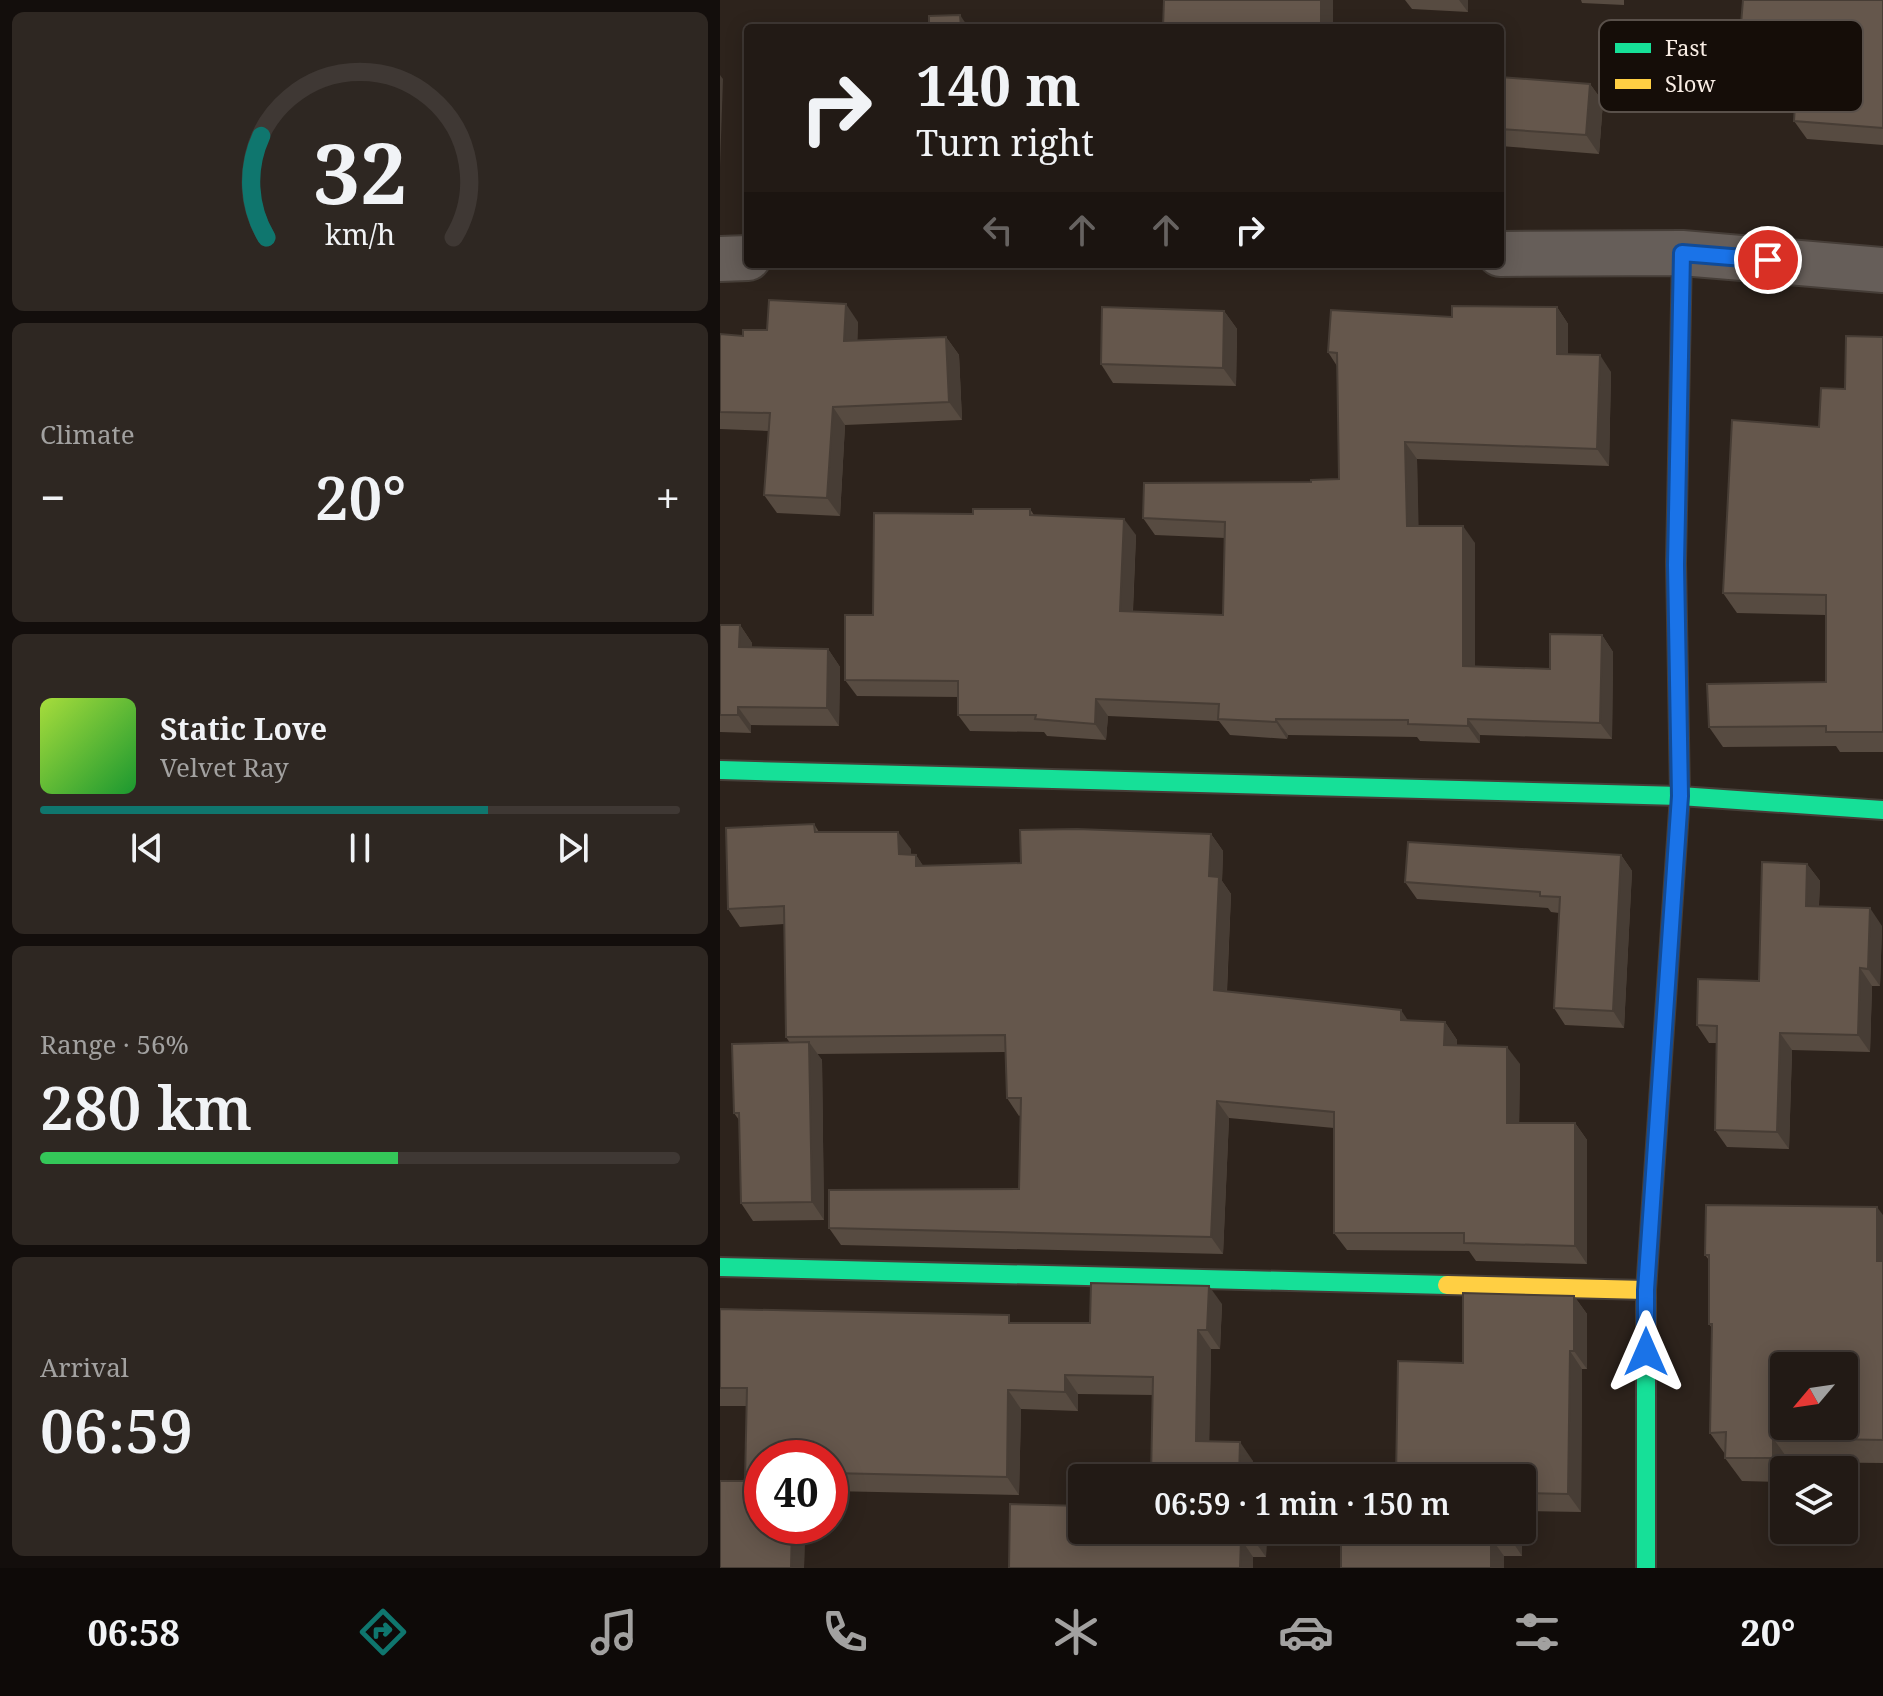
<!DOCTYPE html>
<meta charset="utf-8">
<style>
:root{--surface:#221a15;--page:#2e2722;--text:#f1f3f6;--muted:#a2a1a0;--line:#3f3834;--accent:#0f766e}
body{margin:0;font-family:"Noto Serif",serif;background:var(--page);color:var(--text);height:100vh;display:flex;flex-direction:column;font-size:30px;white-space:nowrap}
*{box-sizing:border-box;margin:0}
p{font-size:26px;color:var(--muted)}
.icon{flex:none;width:44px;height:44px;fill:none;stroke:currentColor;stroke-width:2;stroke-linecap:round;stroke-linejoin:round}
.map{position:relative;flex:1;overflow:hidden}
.drawer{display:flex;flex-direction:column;gap:12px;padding:12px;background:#130e0c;width:720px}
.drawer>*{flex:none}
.top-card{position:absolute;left:24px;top:24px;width:760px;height:244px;border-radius:8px;box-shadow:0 4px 20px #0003,0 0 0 2px var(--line);background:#221a15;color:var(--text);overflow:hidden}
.needle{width:52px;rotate:241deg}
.tools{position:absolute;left:1050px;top:1352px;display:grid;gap:16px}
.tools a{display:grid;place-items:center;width:88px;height:88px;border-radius:8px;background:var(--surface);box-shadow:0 4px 20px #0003,0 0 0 2px var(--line);font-size:40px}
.speed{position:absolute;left:24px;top:1440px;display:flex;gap:16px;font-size:40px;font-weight:700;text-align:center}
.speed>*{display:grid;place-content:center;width:104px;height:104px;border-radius:50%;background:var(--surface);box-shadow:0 4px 20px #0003,0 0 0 2px var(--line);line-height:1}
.speed .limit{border:12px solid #d22;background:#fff;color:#111}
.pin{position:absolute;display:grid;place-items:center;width:68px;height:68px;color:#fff;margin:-34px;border:4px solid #fff;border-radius:50%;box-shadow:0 2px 8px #0007}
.me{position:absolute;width:88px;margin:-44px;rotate:0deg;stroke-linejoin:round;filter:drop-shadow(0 0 6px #0008)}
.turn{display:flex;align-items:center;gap:28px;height:168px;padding:0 40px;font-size:36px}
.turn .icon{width:104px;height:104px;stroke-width:2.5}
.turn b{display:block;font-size:56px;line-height:68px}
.lanes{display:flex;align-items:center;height:76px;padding:0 40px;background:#0003;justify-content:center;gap:40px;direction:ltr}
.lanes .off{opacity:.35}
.big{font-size:60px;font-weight:600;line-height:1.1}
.drawer .widget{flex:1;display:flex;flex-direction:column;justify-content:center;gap:12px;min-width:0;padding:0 28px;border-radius:12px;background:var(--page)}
.drawer .dial{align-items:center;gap:0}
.dial svg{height:208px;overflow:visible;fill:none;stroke:var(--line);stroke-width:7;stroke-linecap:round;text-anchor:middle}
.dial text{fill:var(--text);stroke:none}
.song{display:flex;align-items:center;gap:24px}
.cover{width:96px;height:96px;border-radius:12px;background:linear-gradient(135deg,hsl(80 70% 55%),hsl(130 70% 35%))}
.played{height:8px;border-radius:4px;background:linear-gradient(90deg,var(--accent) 70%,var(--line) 70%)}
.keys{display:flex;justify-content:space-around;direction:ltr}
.heat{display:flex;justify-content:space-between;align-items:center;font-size:44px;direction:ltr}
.charge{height:12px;border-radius:6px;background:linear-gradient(90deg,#34c759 56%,var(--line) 0)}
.trip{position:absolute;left:348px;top:1464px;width:468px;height:80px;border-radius:8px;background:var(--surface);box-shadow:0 4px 20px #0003,0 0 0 2px var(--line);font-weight:600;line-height:80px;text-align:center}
.dock{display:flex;height:128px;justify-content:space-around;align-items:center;background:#0e0a08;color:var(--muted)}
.dock .icon{width:56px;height:56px}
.dock .active{color:var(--accent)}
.dock b{font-size:36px;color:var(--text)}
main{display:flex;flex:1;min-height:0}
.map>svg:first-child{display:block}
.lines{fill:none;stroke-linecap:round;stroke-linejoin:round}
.street-casing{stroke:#463e38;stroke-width:48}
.fast-casing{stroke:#463e38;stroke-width:22}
.slow-casing{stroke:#463e38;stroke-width:22}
.street{stroke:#665e59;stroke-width:44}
.fast{stroke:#16e098;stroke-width:18}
.slow{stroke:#ffcf43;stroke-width:18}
.wall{fill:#574b41}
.shaded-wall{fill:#473d35}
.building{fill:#65574c;stroke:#473d35;stroke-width:2;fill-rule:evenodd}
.route-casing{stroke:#114b97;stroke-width:20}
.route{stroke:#1a73e8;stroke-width:14}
.key{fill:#150d08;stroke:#59504a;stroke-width:2}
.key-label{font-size:22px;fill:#f9ede4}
</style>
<main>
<section class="drawer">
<div class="widget dial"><svg viewBox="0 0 100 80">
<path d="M14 69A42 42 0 1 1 86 69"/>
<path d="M14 69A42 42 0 0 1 12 30" stroke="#0f766e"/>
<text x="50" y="56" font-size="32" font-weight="700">32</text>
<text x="50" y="72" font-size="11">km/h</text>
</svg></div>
<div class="widget"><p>Climate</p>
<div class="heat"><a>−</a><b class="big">20°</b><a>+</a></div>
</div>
<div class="widget">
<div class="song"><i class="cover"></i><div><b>Static Love</b><p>Velvet Ray</p></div></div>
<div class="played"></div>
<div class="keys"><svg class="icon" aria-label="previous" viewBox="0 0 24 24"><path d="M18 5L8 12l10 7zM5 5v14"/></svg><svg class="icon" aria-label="pause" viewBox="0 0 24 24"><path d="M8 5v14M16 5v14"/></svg><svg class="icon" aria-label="next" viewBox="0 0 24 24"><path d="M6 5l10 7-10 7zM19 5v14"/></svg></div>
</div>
<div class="widget"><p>Range · 56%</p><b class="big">280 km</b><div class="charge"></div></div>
<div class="widget"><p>Arrival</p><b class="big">06:59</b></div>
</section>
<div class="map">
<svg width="1163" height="1568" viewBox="0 0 1163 1568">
<rect width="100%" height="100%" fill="#2d231c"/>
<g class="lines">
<defs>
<g id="street">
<polyline points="780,254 962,253 1163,270"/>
<polyline points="0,259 28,258"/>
</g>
<g id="fast">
<polyline points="0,770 960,796 1163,810"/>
<polyline points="0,1267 727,1285"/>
<polyline points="926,1568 926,1290 960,796 956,562"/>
</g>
<g id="slow">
<polyline points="956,562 962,253"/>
<polyline points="727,1285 926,1290"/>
</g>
</defs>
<use href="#street" class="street-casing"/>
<use href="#fast" class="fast-casing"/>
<use href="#slow" class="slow-casing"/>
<use href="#street" class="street"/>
<use href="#fast" class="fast"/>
<use href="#slow" class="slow"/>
</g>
<g class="wall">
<polygon points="685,0 748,0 748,12 692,9"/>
<polygon points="861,0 904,0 904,5 862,3"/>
<polygon points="1163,0 1163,145 1087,139 1074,121 1075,106 1029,103 1016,85"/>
<polygon points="870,84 883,102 879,154 780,146 780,129"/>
<polygon points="837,307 848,324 848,354 891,372 889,466 697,459 698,526 755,543 755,666 830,669 882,635 893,652 892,739 760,735 760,743 700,741 697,737 568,735 567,739 510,735 499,721 388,716 386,740 327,736 324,732 250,731 238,715 238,697 137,696 125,680 153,615 310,509 314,515 416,535 413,611 503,615 505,538 435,535 423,518 591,482 619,479 617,366 608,352 732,317"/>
<polygon points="504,311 517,329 516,386 393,383 381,364"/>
<polygon points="138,322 137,341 226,337 239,355 242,420 125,425 120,516 57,513 44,495 49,431 0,429 0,334 23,336 47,330"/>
<polygon points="1163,337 1163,752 1120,752 1116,746 1003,747 989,727 1106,682 1106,615 1017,613 1003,593 1099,427 1125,389"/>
<polygon points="0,625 20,625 32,643 32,647 108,649 120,667 119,726 31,725 31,733 0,732"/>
<polygon points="94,824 99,832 191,849 191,855 196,855 203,866 301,863 491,834 503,851 502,881 511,894 507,992 688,1021 725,1022 737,1040 737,1045 800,1064 799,1123 855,1123 867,1140 867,1264 756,1261 749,1251 627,1250 614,1233 614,1128 509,1118 503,1254 121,1245 109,1228 299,1189 301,1115 299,1116 287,1098 285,1052 97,1054 102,1060 104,1220 33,1221 21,1203 19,1120 14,1113 70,1043 66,1037 64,924 20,927 8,909"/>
<polygon points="901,855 912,871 904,1028 845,1025 834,1008 839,913 831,912 828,908 697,899 685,882"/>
<polygon points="1087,864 1100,881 1099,906 1162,926 1160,986 1152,986 1150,1052 1072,1050 1069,1149 1007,1147 995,1130 997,1043 989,1043 977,1025 1039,981"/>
<polygon points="1163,1215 1163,1463 1070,1462 1070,1470 1064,1470 1064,1482 1022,1481 1005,1458 1005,1454 990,1433 992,1328 989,1324 989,1260 985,1255"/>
<polygon points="854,1296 867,1314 867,1369 862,1369 861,1512 802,1511 802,1556 784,1556 621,1568 802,1530 802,1478 743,1363"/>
<polygon points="502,1304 500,1349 491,1349 489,1441 533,1461 532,1478 433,1395 358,1394 358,1411 301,1409 299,1495 110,1491 110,1458 42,1458 85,1526 84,1568 0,1568 25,1481 27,1406 0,1406 0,1309 294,1323 370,1323"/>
<polygon points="362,1506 547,1530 546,1557 533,1557"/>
</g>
<g class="shaded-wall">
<rect x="601" y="0" width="12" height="28"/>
<polygon points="739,0 748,0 748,12"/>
<polygon points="240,15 249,28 241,28"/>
<polygon points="0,75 3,79 0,167"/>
<polygon points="870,84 883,102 879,154 866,135"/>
<polygon points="126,304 138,322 137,359 124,341"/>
<polygon points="837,307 848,324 848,371 837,354"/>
<polygon points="504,311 517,329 516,386 503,368"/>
<polygon points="226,337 239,355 242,420 229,402"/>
<polygon points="880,355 891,372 889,466 877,449"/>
<polygon points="113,407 125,425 120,516 107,498"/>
<polygon points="685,442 697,459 699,542 687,526"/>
<polygon points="404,519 416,535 412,627 400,611"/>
<polygon points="743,526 755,543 755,683 743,666"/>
<polygon points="20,625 32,643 32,665 19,647"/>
<polygon points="882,635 893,652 892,739 880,723"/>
<polygon points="108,649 120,667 119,726 107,708"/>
<polygon points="376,699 388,716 386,740 375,724"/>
<polygon points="18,707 31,725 31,733 18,715"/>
<polygon points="556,719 568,735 567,739 556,722"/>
<polygon points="748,719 760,735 760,743 748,726"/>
<polygon points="178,832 191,849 191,872 179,854"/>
<polygon points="491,834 503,851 502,881 511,894 506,1008 494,990 489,876"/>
<polygon points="196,855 208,873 196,866"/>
<polygon points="901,855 912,871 904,1028 893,1011"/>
<polygon points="1087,864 1100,881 1098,923 1086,906"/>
<polygon points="1150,908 1162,926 1160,986 1148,969"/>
<polygon points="1140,968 1152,986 1150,1052 1138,1035"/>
<polygon points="681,1010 693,1028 681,1020"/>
<polygon points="725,1022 737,1040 736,1062 724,1045"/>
<polygon points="1060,1033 1072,1050 1069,1149 1057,1132"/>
<polygon points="89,1042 102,1060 104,1220 92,1202"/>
<polygon points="787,1047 800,1064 799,1140 787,1123"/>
<polygon points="497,1101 509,1118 503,1254 491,1237"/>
<polygon points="855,1123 867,1140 867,1264 855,1246"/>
<polygon points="1157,1207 1163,1215 1163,1270 1157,1261"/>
<polygon points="489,1286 502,1304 500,1349 487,1330"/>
<polygon points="854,1296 867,1314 867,1369 854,1351"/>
<polygon points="478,1330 491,1349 489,1459 476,1441"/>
<polygon points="850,1351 862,1369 861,1512 848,1494"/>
<polygon points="345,1375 358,1394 358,1411 345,1392"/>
<polygon points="288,1390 301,1409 299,1495 287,1477"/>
<polygon points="1053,1438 1070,1462 1070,1470 1064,1470 1064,1474 1053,1458"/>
<polygon points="520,1442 533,1461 532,1478 519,1478"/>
<polygon points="802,1511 802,1556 790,1538 790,1530 802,1530"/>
<polygon points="72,1526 85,1526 84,1568 71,1568"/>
<polygon points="533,1530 547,1530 546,1557 533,1539"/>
<polygon points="771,1538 784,1556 784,1568 771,1568"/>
<polygon points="521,1539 533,1557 533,1568 520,1568"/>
</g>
<g class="building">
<polygon points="444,0 601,0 601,28 443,28"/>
<polygon points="1023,0 1163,0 1163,128 1074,121 1076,89 1016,85"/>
<polygon points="240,15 241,28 209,28 209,16"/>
<polygon points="780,77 870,84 866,135 780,129"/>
<polygon points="49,300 126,304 124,341 226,337 229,402 113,407 107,498 44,495 50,413 0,412 0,334 23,336 23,330 47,330"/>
<polygon points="732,306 837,307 837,354 880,355 877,449 685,442 687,526 743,526 743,666 830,669 830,634 882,635 880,723 748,719 748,726 688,724 688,720 556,719 556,722 498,719 499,704 376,699 375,724 315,719 316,715 238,715 238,681 125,680 125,615 153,615 154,513 253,514 253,509 310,509 310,515 404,519 400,611 503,615 505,522 423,518 424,483 591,482 591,480 619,479 617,353 608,352 611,310 732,317"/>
<polygon points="382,307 504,311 503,368 381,364"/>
<polygon points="1126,336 1163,337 1163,732 1106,732 1106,726 989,727 987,684 1106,682 1106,595 1003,593 1012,420 1099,427 1101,388 1125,389"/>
<polygon points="0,625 20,625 19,647 108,649 107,708 18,707 18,715 0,715"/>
<polygon points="94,824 95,832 178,832 179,854 196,855 196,866 301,863 300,830 357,829 491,834 489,876 499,877 494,990 681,1010 681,1020 725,1022 724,1045 787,1047 787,1123 855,1123 855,1246 744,1243 744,1233 614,1233 614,1112 497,1101 491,1237 109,1228 109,1190 299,1189 301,1098 287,1098 285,1035 66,1037 64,906 8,909 6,828"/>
<polygon points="688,842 901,855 893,1011 834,1008 840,897 820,896 820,892 685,882"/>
<polygon points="1042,862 1087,864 1086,906 1150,908 1148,969 1140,968 1138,1035 1060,1033 1057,1132 995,1130 997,1026 977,1025 978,979 1039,981"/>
<polygon points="89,1042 92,1202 21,1203 19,1113 14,1113 12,1044"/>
<path d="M986,1205L1157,1207V1261H1163V1440L1053,1438V1458H1005L1006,1432L990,1433L992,1324H989V1255H985ZM1064,1366H1124V1426H1064Z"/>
<polygon points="371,1283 489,1286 487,1330 478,1330 476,1441 520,1442 519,1478 431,1478 433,1377 345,1375 345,1392 288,1390 287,1477 110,1473 110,1458 42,1458 42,1526 72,1526 71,1568 0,1568 0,1481 25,1481 27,1388 0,1388 0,1309 289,1315 289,1323 370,1323"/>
<polygon points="743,1293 854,1296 854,1351 850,1351 848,1494 802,1493 802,1478 676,1478 678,1361 743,1363"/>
<polygon points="290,1504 362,1506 362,1530 533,1530 533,1539 521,1539 520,1568 289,1568"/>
<polygon points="621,1530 790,1530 790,1538 771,1538 771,1568 621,1568"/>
</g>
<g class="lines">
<defs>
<polyline id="route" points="926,1352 926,1290 960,796 956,565 962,253 1048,260"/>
</defs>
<use href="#route" class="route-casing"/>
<use href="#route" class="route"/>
</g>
<rect x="879" y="20" width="264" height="92" rx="12" class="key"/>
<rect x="895" y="43" width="36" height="10" fill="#16e098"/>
<rect x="895" y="79" width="36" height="10" fill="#ffcf43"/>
<g class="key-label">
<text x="945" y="56">Fast</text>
<text x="945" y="92">Slow</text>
</g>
</svg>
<div class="tools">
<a><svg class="needle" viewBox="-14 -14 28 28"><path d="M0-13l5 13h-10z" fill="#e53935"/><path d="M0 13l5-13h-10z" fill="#a2a1a0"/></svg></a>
<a><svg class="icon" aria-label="layers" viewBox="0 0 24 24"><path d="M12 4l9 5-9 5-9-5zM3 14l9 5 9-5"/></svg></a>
</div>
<div class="speed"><div class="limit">40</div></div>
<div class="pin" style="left:1048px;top:260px;background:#d93025"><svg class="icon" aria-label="arrive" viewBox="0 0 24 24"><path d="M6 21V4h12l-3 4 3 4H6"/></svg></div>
<svg class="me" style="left:926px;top:1352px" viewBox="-20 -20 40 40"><path d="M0-17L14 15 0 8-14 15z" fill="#1a73e8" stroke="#fff" stroke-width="4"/></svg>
<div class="trip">06:59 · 1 min · 150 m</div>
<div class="top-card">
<div class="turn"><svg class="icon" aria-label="right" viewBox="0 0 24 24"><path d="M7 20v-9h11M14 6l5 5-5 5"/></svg><div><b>140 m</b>Turn right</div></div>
<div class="lanes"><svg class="icon off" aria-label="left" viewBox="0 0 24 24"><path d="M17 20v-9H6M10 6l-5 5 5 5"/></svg><svg class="icon off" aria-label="ahead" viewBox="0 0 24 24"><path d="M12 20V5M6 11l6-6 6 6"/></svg><svg class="icon off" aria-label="ahead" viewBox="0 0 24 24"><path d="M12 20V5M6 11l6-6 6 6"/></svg><svg class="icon" aria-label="right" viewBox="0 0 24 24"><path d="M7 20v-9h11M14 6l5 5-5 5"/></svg></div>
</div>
</div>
</main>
<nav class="dock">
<b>06:58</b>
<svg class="icon active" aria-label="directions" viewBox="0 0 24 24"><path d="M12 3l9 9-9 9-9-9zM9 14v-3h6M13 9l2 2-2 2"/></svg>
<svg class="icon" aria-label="music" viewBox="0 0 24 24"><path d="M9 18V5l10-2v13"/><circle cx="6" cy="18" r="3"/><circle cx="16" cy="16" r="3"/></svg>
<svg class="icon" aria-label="phone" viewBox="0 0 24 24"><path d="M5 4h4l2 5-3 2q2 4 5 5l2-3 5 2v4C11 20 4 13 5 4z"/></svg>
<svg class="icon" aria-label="climate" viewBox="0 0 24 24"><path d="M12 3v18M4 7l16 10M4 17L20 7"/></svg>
<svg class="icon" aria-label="car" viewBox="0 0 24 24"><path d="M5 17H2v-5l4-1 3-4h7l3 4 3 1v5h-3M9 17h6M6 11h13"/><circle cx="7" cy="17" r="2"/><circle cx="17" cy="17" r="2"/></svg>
<svg class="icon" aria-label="filters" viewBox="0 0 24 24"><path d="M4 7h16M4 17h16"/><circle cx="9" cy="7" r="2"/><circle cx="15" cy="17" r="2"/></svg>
<b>20°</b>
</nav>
